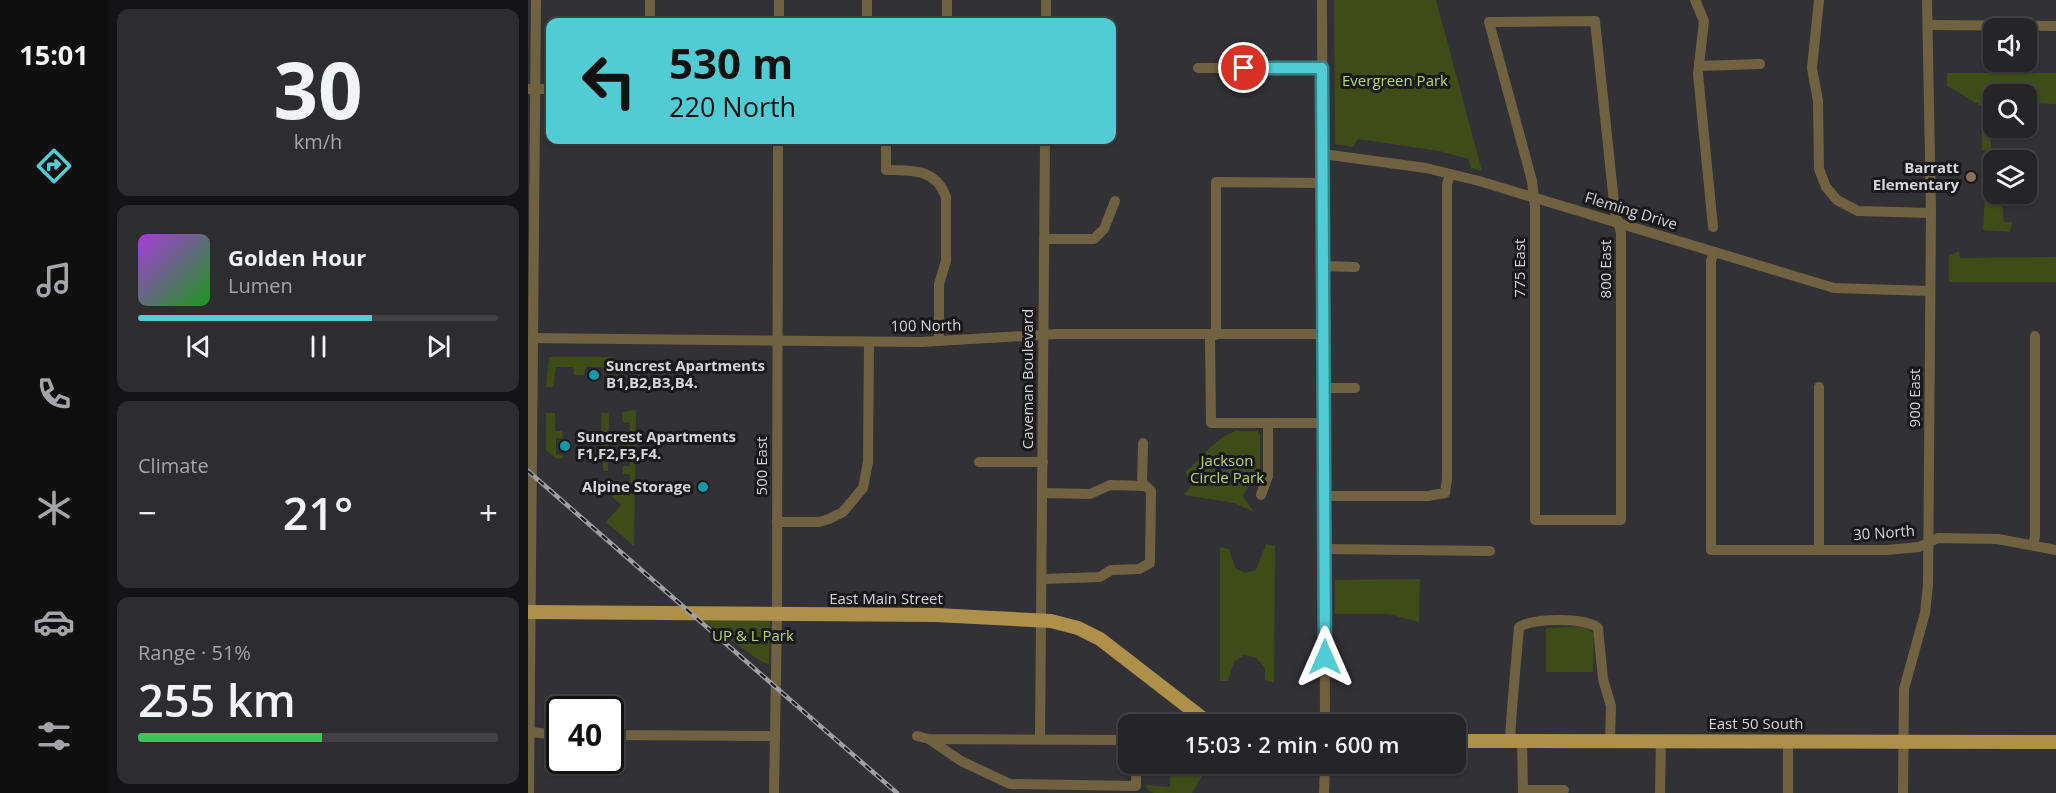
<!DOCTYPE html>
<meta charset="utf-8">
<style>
:root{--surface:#252528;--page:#2d2d30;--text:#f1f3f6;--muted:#a3a5a8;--line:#424245;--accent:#51ccd4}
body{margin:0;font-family:"Open Sans",sans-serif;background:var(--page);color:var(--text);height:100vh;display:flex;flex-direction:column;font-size:22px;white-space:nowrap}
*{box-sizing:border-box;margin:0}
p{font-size:20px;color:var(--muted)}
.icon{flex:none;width:33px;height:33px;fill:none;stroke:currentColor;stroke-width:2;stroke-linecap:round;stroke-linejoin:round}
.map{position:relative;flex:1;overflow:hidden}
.panel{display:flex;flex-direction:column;gap:9px;padding:9px;background:#141416;width:420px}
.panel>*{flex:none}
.guide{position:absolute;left:18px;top:18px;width:570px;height:126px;border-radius:12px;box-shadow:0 2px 4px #0004,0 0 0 2px var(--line);background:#51ccd4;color:#111;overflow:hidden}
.fabs{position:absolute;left:1455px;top:18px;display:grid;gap:12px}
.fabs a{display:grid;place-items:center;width:54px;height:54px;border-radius:12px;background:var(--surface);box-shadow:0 2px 4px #0004,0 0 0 2px var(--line);font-size:30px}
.speed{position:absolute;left:18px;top:696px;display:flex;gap:12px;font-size:30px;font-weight:700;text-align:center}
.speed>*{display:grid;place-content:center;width:78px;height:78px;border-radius:50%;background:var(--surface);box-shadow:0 2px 4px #0004,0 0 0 2px var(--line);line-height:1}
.speed .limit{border:3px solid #111;border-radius:9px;background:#fff;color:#111}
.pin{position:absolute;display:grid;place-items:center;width:51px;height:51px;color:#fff;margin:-26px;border:3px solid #fff;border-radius:50%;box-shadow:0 2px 6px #0007}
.me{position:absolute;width:66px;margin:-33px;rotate:0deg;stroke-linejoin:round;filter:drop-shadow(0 0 4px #0008)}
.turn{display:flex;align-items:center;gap:21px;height:126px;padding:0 24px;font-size:27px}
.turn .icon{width:78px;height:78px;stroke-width:2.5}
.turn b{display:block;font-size:42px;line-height:51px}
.big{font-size:45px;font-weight:600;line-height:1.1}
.panel .tile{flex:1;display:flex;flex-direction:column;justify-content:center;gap:9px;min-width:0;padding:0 21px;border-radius:12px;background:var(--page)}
.panel .dial{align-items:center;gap:0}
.dial b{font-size:78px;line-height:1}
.song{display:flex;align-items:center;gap:18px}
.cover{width:72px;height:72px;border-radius:9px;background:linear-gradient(135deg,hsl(280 70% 55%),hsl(120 70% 35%))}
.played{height:6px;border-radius:3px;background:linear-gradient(90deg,var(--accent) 65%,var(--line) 65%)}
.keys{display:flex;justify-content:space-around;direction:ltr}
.heat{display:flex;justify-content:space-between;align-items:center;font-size:33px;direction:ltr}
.charge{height:9px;border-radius:4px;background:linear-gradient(90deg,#34c759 51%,var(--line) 0)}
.trip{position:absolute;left:590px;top:714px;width:348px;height:60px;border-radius:12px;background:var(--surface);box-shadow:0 2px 4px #0004,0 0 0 2px var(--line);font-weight:600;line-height:60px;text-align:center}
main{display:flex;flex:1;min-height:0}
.dock{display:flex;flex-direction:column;width:108px;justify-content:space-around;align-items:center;background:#0f0f10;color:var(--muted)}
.dock .icon{width:42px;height:42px}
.dock .on{color:var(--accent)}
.dock b{font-size:27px;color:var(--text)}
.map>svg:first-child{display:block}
.green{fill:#3f4c18}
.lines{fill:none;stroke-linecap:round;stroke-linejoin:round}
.minor{stroke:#706241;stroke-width:10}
.major{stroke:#ae904a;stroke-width:14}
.rail-casing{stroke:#a0a0a3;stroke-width:4.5}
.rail{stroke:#19191c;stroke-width:2;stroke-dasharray:7;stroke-linecap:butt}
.route-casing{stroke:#35858a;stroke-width:15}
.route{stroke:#51ccd4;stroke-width:10}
.education-dot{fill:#8d6e63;stroke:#19191c;stroke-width:2}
.culture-dot{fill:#0f9aa8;stroke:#19191c;stroke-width:2}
.labels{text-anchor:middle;stroke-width:6;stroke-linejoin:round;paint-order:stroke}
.park-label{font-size:15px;fill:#b9d767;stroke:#19191c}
.poi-label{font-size:15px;font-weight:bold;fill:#d6d6d9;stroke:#19191c;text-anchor:end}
.street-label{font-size:15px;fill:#d6d6d9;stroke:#19191c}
</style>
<main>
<nav class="dock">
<b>15:01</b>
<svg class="icon on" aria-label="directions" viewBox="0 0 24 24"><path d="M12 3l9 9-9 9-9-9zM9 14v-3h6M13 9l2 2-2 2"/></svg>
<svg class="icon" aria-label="music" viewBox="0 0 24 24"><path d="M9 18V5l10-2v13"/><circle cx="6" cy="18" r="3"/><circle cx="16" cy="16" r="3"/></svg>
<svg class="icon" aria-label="phone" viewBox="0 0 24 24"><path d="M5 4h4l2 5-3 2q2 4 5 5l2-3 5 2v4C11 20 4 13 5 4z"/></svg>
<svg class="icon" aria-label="climate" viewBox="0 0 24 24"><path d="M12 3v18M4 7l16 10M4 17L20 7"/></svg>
<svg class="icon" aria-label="car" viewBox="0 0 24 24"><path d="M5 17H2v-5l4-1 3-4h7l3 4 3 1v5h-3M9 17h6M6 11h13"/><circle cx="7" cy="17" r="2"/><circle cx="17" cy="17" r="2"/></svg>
<svg class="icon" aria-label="filters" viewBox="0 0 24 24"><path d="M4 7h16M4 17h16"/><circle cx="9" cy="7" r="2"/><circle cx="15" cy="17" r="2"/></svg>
</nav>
<section class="panel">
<div class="tile dial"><b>30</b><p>km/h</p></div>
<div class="tile">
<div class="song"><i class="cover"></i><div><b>Golden Hour</b><p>Lumen</p></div></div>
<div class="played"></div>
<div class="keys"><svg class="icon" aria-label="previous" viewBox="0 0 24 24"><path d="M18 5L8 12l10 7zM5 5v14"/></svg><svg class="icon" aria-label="pause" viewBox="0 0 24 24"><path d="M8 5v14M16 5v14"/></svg><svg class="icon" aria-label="next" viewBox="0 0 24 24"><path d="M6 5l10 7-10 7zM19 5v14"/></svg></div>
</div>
<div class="tile"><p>Climate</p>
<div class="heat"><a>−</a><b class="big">21°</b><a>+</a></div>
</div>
<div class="tile"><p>Range · 51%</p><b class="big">255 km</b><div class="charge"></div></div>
</section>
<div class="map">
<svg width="1528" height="793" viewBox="0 0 1528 793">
<rect width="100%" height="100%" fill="#313136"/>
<g class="green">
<polygon points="806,0 908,0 954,171 943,168 941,159 911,151 830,139 825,147 807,144"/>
<polygon points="1419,73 1528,73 1528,104 1499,103 1498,94 1466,94 1465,105 1452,105 1419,86"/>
<polygon points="1458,107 1464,107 1463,151 1454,150 1454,112"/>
<polygon points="1457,194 1476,194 1474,201 1476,222 1484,222 1482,232 1455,230"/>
<polygon points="1431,251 1432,258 1528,257 1528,282 1421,282 1421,256"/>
<polygon points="21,357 85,357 84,375 75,373 75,367 58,367 56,375 46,375 45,367 28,367 25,387 18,387"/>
<polygon points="108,410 106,546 78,522 93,505 84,497 86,493 102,490 102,474 95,474 95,466 102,466 102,450 94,449 94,441 102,439 102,423 95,422 94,412"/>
<polygon points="18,413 27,413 27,431 34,431 35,438 28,438 28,454 35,455 35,458 29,459 18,450"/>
<polygon points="73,413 81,413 80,471 75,471"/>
<path d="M707,431H729L732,434V475L721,484L715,496L726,512L706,503L656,495L664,484L657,472C676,458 685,439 707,431Z"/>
<polygon points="738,544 747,546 746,683 737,680 737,668 728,658 716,655 706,662 700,681 692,681 692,547 701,549 707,568 717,573 728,570"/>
<polygon points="892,579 891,622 860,614 807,614 807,580"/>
<polygon points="173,619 242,621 241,664 234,662"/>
<polygon points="1056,626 1066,634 1065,672 1018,672 1018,628"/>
<polygon points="642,764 681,764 664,793 626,793 619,789 618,785 642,787"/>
</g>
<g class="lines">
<g class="minor">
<polyline points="794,0 797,724"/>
<polyline points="1167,0 1176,21 1170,74 1185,227"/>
<polyline points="1291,0 1284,68 1290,101 1291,169 1298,187 1309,200 1330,211 1403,213"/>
<polygon points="1067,21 1087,212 1093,233 1093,520 1007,520 1007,207 1004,181 961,22"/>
<polyline points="122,22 122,0"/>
<polyline points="251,22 251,0"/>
<polyline points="339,22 339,0"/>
<polyline points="419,22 419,0"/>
<polyline points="518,22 518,0"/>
<polyline points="1400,25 1528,26"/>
<polyline points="1171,66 1232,64"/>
<polyline points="670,68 794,68"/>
<polyline points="0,89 22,89"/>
<path d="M358,140V170C384,170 408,169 418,197V261L411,284V341"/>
<polyline points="795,154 898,168 951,181 1306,288 1402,291"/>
<polyline points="516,239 566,239 576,229 587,201"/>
<polyline points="1186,252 1183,261 1183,550 1359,550 1391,547 1410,538 1470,539 1528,550"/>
<polyline points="795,266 827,267"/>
<polyline points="682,335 683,423 796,423"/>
<polyline points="688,335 688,182 795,183"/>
<polyline points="0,338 393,342 529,334 796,334"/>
<polyline points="796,388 827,388"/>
<polyline points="451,462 515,462"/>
<polyline points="614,486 615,443"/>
<polyline points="733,495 740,476 740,423"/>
<polyline points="796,496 900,496 917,493 919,479 919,185 922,174"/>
<polyline points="249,522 291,522 301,519 315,512 335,488 340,462 341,342"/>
<polyline points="1505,545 1507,536 1507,336"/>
<polyline points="797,549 962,551"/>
<polyline points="1291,550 1291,387"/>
<polyline points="514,579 572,577 583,570 611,569 622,563 623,491 618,486 582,485 562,494 514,493"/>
<polyline points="656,724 666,714"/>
<polyline points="2,732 32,735"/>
<polyline points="82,735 247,736"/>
<polyline points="389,736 401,739 600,740"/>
<polyline points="401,739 433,761 482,784 608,786 608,764"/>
<polyline points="512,739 517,140"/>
<path d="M982,740C984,702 988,665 991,627C1007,618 1056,617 1070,628L1075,679L1083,706L1082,740"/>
<polyline points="994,740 995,793"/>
<polyline points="995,790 1036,790"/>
<polyline points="1,793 8,0"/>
<polyline points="246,793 249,615 250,140"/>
<polyline points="796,793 797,764"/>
<polyline points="1132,793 1133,741"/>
<polyline points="1260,793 1260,741"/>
<polyline points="1375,793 1376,689 1397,613 1400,585 1403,213 1399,0"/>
</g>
<g class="major">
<polyline points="0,612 408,615 523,621 550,628 572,639 682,724"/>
<polyline points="927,741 1528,742"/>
</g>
<defs>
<polyline id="rail" points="0,471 369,793"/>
</defs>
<use href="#rail" class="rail-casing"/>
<use href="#rail" class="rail"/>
</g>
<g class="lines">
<defs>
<polyline id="route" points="716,68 794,68 797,657"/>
</defs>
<use href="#route" class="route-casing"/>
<use href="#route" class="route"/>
</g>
<circle class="education-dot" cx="1443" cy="177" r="6"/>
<g class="culture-dot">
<circle cx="66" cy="375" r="6"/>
<circle cx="37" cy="446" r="6"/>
<circle cx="175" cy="487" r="6"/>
</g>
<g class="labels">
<g class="park-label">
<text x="867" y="86">Evergreen Park</text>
<text x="699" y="466">Jackson<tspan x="699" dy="17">Circle Park</tspan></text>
<text x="225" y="641">UP &amp; L Park</text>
</g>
<g class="poi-label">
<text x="1431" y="173">Barratt<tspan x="1431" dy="17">Elementary</tspan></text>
<text x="78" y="371" text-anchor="start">Suncrest Apartments<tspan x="78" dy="17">B1,B2,B3,B4.</tspan></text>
<text x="49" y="442" text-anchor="start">Suncrest Apartments<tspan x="49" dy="17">F1,F2,F3,F4.</tspan></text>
<text x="163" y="492">Alpine Storage</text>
</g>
<g class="street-label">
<text transform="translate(1103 211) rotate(17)" y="5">Fleming Drive</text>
<text transform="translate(992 268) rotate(-90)" y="5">775 East</text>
<text transform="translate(1078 269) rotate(-90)" y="5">800 East</text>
<text transform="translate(398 326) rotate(-1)" y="5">100 North</text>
<text transform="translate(500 379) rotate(-90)" y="5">Caveman Boulevard</text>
<text transform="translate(1387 398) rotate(-90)" y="5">900 East</text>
<text transform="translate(234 466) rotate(-90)" y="5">500 East</text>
<text transform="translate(1356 533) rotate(-4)" y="5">30 North</text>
<text x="358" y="604">East Main Street</text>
<text x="1228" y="729">East 50 South</text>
</g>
</g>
</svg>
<div class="fabs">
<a><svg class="icon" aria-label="sound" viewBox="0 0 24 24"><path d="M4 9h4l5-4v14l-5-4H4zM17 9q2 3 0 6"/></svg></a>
<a><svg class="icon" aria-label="search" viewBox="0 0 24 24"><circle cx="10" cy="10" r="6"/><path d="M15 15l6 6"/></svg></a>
<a><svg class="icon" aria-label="layers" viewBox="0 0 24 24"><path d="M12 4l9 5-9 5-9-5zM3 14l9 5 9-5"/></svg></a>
</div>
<div class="speed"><div class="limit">40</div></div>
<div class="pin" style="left:716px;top:68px;background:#d93025"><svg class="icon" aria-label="arrive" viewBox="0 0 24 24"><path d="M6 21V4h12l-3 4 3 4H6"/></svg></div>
<svg class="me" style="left:797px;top:657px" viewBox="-20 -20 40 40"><path d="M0-17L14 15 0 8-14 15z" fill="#51ccd4" stroke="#fff" stroke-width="4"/></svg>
<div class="trip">15:03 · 2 min · 600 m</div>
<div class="guide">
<div class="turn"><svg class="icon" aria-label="left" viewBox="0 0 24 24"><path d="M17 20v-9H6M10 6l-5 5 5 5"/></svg><div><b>530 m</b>220 North</div></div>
</div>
</div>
</main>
